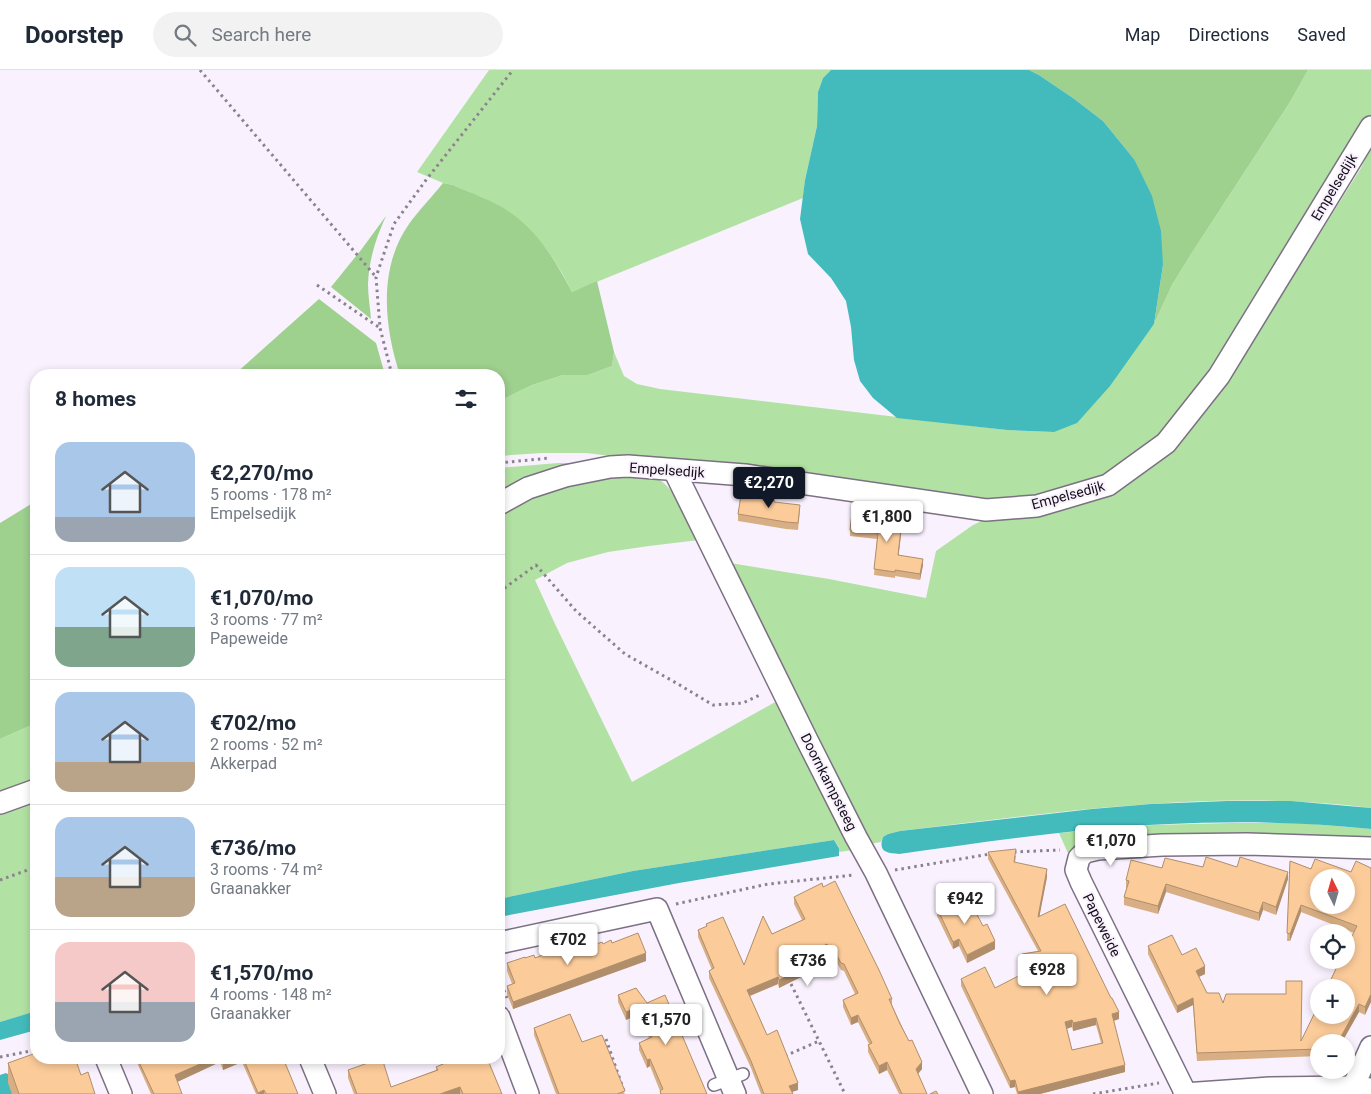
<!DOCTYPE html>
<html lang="en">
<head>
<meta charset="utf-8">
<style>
	:root { --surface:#fff; --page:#f2f2f3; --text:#1f2937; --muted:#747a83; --line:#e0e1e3; --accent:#111827 }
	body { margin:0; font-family:Roboto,sans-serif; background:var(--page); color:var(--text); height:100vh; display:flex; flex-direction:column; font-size:19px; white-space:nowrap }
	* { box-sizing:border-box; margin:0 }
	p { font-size:16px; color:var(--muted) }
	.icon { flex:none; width:28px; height:28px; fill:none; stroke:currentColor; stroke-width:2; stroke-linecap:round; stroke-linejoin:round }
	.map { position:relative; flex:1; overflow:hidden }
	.side { position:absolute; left:30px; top:299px; width:475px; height:695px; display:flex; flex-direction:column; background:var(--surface); border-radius:20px; box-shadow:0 2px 8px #0003 }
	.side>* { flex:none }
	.needle { width:32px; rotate:355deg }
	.controls { position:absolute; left:1310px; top:799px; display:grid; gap:10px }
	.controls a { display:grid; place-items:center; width:45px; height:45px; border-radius:50%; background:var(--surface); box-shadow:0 2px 8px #0003; font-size:25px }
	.price { position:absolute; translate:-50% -42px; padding:0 11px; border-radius:5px; background:#fff; color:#222; font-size:16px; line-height:32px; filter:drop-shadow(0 1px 2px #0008) }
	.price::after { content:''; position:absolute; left:50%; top:30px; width:15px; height:11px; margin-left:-8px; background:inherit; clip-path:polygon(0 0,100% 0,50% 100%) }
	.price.selected { background:var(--accent); color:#fff }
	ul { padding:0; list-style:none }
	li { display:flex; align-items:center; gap:15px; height:125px; padding:0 25px }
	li+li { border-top:1px solid var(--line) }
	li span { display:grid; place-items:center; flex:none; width:140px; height:100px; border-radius:15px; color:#555 }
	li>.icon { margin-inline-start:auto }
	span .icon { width:60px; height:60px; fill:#fffc; stroke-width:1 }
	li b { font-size:21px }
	h2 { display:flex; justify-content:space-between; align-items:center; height:60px; padding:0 25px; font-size:21px }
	header { display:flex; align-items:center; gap:30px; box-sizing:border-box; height:70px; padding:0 25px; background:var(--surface); border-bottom:1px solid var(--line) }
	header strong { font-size:24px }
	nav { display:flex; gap:28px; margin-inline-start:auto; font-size:18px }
	.search { width:350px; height:45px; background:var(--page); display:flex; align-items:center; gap:12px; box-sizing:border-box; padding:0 18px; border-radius:28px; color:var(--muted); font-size:19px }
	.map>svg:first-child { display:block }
</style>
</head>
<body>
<header>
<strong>Doorstep</strong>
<div class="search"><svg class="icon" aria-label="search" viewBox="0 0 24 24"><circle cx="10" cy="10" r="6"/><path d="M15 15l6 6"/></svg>Search here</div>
<nav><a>Map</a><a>Directions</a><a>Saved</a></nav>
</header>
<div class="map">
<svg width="1371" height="1024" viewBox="0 0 1371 1024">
	<rect width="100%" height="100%" fill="#f9f1fe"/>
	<g fill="#b2e2a3">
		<path d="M489,0H831L823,8L818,22L817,56L805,110L803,128L572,222C556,190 538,162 508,142C492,130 471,123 453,115L443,113L417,102Z"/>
		<polygon points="1308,0 1371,0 1371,46 1210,303 1158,367 1105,406 1046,427 991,431 586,383 542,383 499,386 499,331 532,315 563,305 588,305 612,296 614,282 624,306 637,314 660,319 1007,360 1054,362 1142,269 1154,254 1172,215 1193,181 1290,32"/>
		<path d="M1371,76V738C1215,718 1054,743 900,761L888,764L883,767L881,772L864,775L724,492L829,509L926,528L936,481L973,455L997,444L1059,438L1190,359L1209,338L1227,311L1361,98Z"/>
		<polygon points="558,393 585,393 499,426 499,398"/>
		<path d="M641,403C646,405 651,406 656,408C675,416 690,453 699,470L649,476L608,482L567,493L535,510L555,554L632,712L777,631L853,780L839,782V777L834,770L633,801L499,829V448C510,441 520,433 532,428C564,412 605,408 641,403Z"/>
		<polygon points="36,653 36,715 0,727 0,669"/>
		<polygon points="36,730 36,941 0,952 0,742"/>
		<polygon points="1230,753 1301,753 1371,759 1371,773 1071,790 1059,763 1153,755"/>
	</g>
	<g fill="#9ed08e">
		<polygon points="1029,0 1308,0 1290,32 1193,181 1172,215 1154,254 1163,195 1134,89 1103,51 1073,28 1039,5"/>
		<path d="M443,113L453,115C471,123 492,130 508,141C539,162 555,190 572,222L597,211L614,282L612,296L588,305H563L532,315L499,331V305H400C384,256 378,198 409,154C419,140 432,127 443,113Z"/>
		<path d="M386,146C376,168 369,189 368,214C368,225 370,237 371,249L331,217L361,180Z"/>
		<polygon points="319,229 376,273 385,305 234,305"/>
		<polygon points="36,431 36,653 0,669 0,453"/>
	</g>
	<g fill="#43bbbd">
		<polygon points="831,0 1029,0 1039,5 1073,28 1103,51 1134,89 1152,126 1161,161 1163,195 1154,254 1110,316 1077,353 1054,362 1007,360 897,348 873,328 860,311 854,290 851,257 846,231 831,208 808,184 800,149 805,110 817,56 818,22 823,8"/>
		<path d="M1227,731H1291L1371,738V759C1277,749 1181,751 1087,760C1024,766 962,775 899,784C886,783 878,782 883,767L888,764L900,761L1092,739L1151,734Z"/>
		<polygon points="834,770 839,778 839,786 679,813 499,847 499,829 633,801"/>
		<polygon points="36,941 36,960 0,970 0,952"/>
		<polygon points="6,1003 16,1009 21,1024 0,1024 0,1005"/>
	</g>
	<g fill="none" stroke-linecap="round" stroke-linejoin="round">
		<defs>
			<polyline id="service" points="714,1015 743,1004"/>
			<g id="minor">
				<polyline points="674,400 807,670 856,767 876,803 982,1024"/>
				<polyline points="499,434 528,418 565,406 610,397 628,396 745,405 986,440 1037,436 1108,415 1166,373 1219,306 1371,57"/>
				<polyline points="0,733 36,720"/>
				<polyline points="499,873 657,839 735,1024"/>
				<polyline points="499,947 528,1024"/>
				<polyline points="106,988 121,1024"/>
				<polyline points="310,988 325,1024"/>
				<polyline points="1353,1017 1371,977"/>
				<polyline points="1184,1024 1270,1018 1353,1017 1371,1019"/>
				<polyline points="1186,1024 1081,812 1076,800 1079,788 1085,782 1098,779 1162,775 1247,774 1371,778"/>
			</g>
		</defs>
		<use href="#service" stroke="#7c7083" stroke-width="14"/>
		<use href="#minor" stroke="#7c7083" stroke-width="24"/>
		<g stroke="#8a838e" stroke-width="3" stroke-dasharray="2.5 4" stroke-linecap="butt">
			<polyline points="200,0 376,207"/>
			<polyline points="317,215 380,258"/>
			<polyline points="392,305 380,258 376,207 394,154 426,110 513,0"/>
			<polyline points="499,393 550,388"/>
			<polyline points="499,522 536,495 576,541 625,584 678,614 713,635 743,633 762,624"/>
			<polyline points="1014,782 1060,780"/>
			<polyline points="895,800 990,784"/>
			<polyline points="0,810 36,797"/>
			<polyline points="676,834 768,814 854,805"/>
			<polyline points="499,908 507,928"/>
			<polyline points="791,914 845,1024"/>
			<polyline points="606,969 625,1024"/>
			<polyline points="785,986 819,971"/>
			<polyline points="0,987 36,980"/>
			<polyline points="1093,1024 1159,1013"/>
		</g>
		<use href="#service" stroke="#fff" stroke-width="11"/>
		<use href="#minor" stroke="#fff" stroke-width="21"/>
	</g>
	<g fill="#d8af84" fill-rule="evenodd">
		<polygon points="774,432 800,441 798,460 786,459 738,451 738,444"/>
		<polygon points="902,456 898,485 923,495 920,510 895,506 895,508 874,505 877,469 850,466 850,460"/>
		<path d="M988,782L1016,786L1015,793L1047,807L1039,847L1119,949L1114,951L1125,1002L1040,1024H1017L1015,1017L1010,1018L961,916V909L995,918L1027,902L1022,891V884L1038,881L988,789ZM1096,955L1101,973L1072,980L1067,959L1072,957L1073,961Z"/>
		<polygon points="1290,791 1311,799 1351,802 1371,798 1365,945 1359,942 1342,972 1319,972 1319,986 1197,991 1193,935 1177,943 1148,884 1148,876 1182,885 1205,904 1199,907 1207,923 1223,933 1301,971 1354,863 1301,842 1290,871 1287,871"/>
		<polygon points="1203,797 1237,797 1288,809 1276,845 1263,840 1259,851 1166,822 1158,844 1124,835 1124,827 1127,818 1126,818 1126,810 1162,798"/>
		<polygon points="823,817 892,929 892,935 922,999 918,1004 927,1024 899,1024 887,1000 879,1004 868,982 868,975 869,974 858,952 851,955 843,937 843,930 855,924 844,901 841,900 836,891 833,893 827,881 801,894 803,906 779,918 778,914 750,926 767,965 798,1020 792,1022 793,1024 761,1024 751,998 709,908 709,901 712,900 698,867 698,860 706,857 706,854 744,895 772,864 802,850 794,834 794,827"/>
		<polygon points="937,838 970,838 983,856 995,879 967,893 959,876 953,879 937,846"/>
		<polygon points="612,873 646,891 513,939 507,924 507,916 512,914 507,901 507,893 525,888 564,886 603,874"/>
		<polygon points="636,918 707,1024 660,1024 660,1021 650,996 647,998 639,980 639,973 649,968 639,944 626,950 618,932 618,925"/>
		<polygon points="534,958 582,972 625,1024 556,1024 534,965"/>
		<polygon points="135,988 283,988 298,1024 256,1024 242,992 223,1000 220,992 177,1012 182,1024 151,1024"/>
		<polygon points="445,988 487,988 502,1024 354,1024 348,1008 348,1000 391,1017 436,1000 436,997 447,992"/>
		<polygon points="8,993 81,1005 95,1024 12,1024 8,1013"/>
	</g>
	<g fill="#b08e6c">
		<polygon points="902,450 902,456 898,491 898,485"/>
		<polygon points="923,489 923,495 920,510 920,504"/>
		<polygon points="1047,799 1047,807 1038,854 1038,847"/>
		<polygon points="1288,802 1288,809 1276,845 1276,837"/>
		<polygon points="1166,814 1166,822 1158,844 1158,836"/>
		<polygon points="1263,832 1263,840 1259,851 1259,843"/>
		<polygon points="1301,835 1301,842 1290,871 1290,864"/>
		<polygon points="959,869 959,876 953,879 953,872"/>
		<polygon points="995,871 995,879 967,893 967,885"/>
		<polygon points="827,874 827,881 798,896 798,889"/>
		<polygon points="646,883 646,891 513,939 513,932"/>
		<polygon points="836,884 836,891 833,893 833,886"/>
		<polygon points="1205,896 1205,904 1196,908 1196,901"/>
		<polygon points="803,899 803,906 779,918 779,910"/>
		<polygon points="778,907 778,914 747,927 747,920"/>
		<polygon points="1371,924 1371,932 1365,945 1365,937"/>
		<polygon points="1193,928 1193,935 1177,943 1177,936"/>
		<polygon points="1359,934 1359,942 1342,972 1338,972"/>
		<polygon points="639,937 639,944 626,950 626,942"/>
		<polygon points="1119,942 1119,949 1112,951 1112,944"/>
		<polygon points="858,945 858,952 851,955 851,948"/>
		<polygon points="1096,948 1096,955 1073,961 1073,953"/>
		<polygon points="1072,950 1072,957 1065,959 1065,952"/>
		<polygon points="214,988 220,988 220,992 175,1013 175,1005"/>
		<polygon points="234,988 242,988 242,992 223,1000 223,993"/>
		<polygon points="650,989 650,996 647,998 647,990"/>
		<polygon points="887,992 887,1000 879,1004 879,996"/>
		<polygon points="922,992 922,999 916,1006 916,999"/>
		<polygon points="1125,995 1125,1002 1040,1024 1018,1024 1018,1022"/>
		<polygon points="1015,1010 1015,1017 1010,1018 1010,1011"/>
		<polygon points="798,1013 798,1020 789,1023 789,1016"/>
		<polygon points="460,1017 460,1024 440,1024"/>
		<polygon points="264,1020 264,1024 258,1024 258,1023"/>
	</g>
	<g fill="#fbcb9a" stroke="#b08e6c" fill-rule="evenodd">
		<polygon points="741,425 774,430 774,432 800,435 798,453 786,452 738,444"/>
		<polygon points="852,443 902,450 898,485 923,489 920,504 895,500 895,502 874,499 878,463 850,460"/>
		<path d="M1016,779L1014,792L1047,799L1038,847L1065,834L1111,928H1112L1119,942L1112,944L1125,995L1018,1022L1015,1010L1010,1011L961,909L985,897L995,918L1030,900L1022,884L1041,881L988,782ZM1096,948L1103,973L1072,980L1065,952L1072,950L1073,953Z"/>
		<polygon points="1206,787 1237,797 1240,787 1288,802 1276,837 1263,832 1259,843 1166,814 1158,836 1124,827 1129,811 1126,810 1131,790 1162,798 1165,788 1203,797"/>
		<path d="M1315,789L1351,802L1356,791L1371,798V924L1365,937L1359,934L1338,972H1319V979L1197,983L1193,928L1177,936L1148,876L1172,865L1182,885L1196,878L1205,896L1196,901L1207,923H1219L1223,933L1226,924H1286V911H1302L1301,971L1319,934V945H1346V918H1327L1340,890H1346V878L1357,856L1301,835L1290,864L1287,863L1290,791L1311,799ZM1319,808H1346V835H1319Z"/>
		<polygon points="835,811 879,900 892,929 889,929 900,954 909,971 912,970 922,992 916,999 927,1024 902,1024 887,992 879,996 868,975 872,973 858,945 851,948 843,930 858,923 844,894 841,893 836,884 833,886 827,874 798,889 803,899 779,910 778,907 747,920 767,965 777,960 798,1013 789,1016 793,1024 764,1024 751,991 709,901 714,898 698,860 707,856 706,854 723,847 744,895 763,846 772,864 805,849 794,827 822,813 823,817"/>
		<polygon points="964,825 970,838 973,837 983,856 987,854 995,871 967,885 959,869 953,872 937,838"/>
		<polygon points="638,863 646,883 513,932 507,916 515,913 507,893 525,887 525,888 534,885 535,888 561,878 564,886 602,872 603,874 611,870 612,873"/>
		<polygon points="636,918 647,933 665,925 707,1024 661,1024 660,1021 663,1019 650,989 647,990 639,973 652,967 639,937 626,942 618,925"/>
		<polygon points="570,944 582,972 602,965 625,1021 617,1024 559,1024 534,958"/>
		<polygon points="36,983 36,988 75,988 81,1005 88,1002 95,1024 19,1024 8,993"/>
		<polygon points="137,988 214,988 175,1005 182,1024 154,1024"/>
		<polygon points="221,988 234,988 223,993"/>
		<polygon points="243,988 283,988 298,1024 266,1024 264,1020 258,1023"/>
		<polygon points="382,988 391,1017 438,1000 436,997 450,991 448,988 487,988 502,1024 463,1024 460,1017 440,1024 357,1024 348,1000"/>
		<polygon points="936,1021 938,1024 930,1024"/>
	</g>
	<g text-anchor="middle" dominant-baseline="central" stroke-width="4" stroke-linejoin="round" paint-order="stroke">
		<g font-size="14" fill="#151018" stroke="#f9f1fe">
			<text transform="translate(1334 117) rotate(-59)">Empelsedijk</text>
			<text transform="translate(667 400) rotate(4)">Empelsedijk</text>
			<text transform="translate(1068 425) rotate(-15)">Empelsedijk</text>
			<text transform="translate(829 712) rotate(63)">Doornkampsteeg</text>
			<text transform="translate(1102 855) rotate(64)">Papeweide</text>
		</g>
	</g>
</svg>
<div class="controls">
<a><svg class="needle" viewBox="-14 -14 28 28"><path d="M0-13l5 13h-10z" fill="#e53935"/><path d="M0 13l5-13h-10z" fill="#747a83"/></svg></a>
<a><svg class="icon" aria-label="locate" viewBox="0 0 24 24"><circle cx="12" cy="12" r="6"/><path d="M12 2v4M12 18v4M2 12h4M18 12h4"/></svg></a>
<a>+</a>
<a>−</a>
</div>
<b class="price selected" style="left:769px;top:439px">€2,270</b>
<b class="price" style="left:887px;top:473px">€1,800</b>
<b class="price" style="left:1111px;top:797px">€1,070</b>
<b class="price" style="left:965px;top:855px">€942</b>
<b class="price" style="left:568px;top:896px">€702</b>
<b class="price" style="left:808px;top:917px">€736</b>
<b class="price" style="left:1047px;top:926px">€928</b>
<b class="price" style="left:666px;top:976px">€1,570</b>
<section class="side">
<h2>8 homes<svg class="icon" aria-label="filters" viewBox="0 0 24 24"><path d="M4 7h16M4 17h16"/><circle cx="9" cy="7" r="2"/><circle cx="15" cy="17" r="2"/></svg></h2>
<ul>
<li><span style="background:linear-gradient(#a9c7e8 75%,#9aa5b1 0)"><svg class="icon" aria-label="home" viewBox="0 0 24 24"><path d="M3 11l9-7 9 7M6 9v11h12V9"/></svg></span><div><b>€2,270/mo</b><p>5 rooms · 178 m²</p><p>Empelsedijk</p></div></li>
<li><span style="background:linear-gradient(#bfe0f5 60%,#7fa58c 0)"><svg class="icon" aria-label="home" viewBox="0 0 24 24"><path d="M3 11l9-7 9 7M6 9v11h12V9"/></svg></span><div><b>€1,070/mo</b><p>3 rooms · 77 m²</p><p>Papeweide</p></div></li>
<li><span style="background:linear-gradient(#a9c7e8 70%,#b9a48a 0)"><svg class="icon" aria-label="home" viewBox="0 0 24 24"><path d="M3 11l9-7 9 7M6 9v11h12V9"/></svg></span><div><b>€702/mo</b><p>2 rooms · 52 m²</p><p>Akkerpad</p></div></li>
<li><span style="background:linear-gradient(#a9c7e8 60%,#b9a48a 0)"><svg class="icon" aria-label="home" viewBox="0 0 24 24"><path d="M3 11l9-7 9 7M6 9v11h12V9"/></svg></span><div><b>€736/mo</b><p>3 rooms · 74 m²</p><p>Graanakker</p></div></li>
<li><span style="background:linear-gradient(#f6c9c9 60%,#9aa5b1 0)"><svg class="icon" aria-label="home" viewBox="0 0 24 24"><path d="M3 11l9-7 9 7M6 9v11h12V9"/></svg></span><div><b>€1,570/mo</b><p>4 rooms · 148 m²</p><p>Graanakker</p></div></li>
</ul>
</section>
</div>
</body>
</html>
